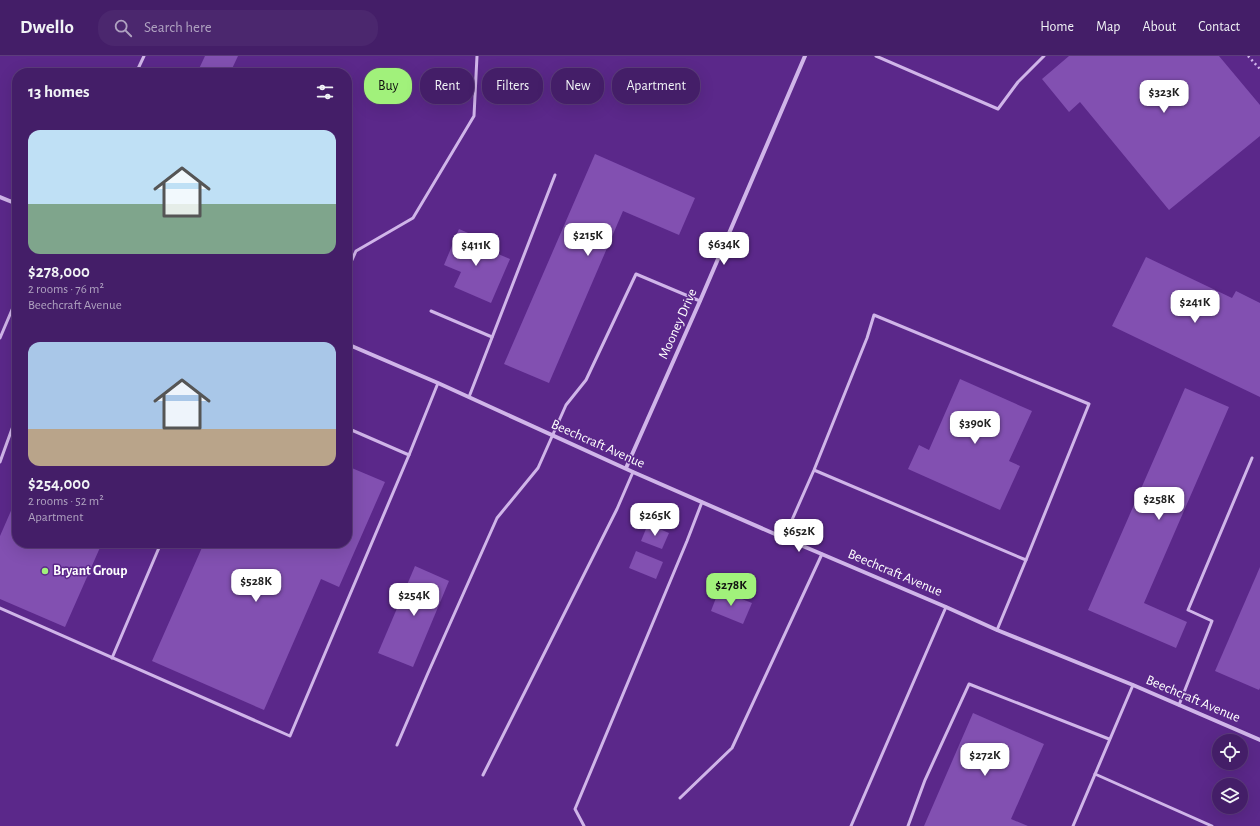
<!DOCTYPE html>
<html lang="en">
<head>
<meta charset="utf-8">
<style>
	:root { --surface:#441e68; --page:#4b276e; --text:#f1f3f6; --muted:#afa2c0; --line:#5c3c7c; --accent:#a1f17b }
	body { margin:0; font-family:"Alegreya Sans",sans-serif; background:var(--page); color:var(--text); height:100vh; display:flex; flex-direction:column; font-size:15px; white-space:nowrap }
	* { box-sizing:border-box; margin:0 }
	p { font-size:13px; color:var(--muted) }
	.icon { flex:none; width:22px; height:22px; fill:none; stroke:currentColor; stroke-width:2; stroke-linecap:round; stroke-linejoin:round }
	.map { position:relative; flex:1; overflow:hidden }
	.side { position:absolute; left:12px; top:12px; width:340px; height:480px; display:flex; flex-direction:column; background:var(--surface); border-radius:16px; box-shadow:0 4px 16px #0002,0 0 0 1px var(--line) }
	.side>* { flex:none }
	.banner { position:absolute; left:364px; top:12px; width:380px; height:36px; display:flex; gap:8px }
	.tools { position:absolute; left:1212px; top:678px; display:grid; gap:8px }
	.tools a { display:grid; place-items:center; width:36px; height:36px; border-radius:50%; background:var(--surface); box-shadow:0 4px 16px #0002,0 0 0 1px var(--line); font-size:20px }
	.price { position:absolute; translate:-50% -34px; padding:0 9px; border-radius:8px; background:#fff; color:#222; font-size:13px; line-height:26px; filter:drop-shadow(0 1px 2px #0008) }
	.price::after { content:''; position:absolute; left:50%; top:24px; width:12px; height:9px; margin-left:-6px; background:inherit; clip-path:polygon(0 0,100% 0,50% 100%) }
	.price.on { background:var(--accent); color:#111 }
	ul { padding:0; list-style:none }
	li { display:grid; align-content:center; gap:8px; height:212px; padding:0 16px }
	li span { display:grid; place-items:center; height:124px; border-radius:12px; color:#555 }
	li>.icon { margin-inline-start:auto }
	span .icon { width:72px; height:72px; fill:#fffc; stroke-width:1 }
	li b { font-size:17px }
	h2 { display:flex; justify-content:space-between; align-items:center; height:48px; padding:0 16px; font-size:17px }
	.pill { padding:0 14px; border-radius:16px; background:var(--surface); box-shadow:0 4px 16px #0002,0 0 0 1px var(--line); font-size:14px; line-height:36px }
	.pill.on { background:var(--accent); color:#111 }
	header { display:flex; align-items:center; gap:24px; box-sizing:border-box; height:56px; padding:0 20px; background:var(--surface); border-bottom:1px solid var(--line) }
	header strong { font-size:19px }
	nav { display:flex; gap:22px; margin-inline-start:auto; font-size:14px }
	.search { width:280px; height:36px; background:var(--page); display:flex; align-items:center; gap:10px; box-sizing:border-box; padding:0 14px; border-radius:16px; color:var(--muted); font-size:15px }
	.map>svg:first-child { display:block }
</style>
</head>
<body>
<header>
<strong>Dwello</strong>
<div class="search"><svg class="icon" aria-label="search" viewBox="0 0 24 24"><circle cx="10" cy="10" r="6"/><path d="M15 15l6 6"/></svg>Search here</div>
<nav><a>Home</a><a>Map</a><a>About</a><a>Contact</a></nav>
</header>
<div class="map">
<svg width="1260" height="770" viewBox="0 0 1260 770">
	<rect width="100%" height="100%" fill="#5b288a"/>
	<g fill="#8250b1">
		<polygon points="205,0 238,0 230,17 197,17"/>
		<polygon points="1069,0 1219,0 1260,49 1260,80 1169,154 1080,46 1069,56 1042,23"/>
		<polygon points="595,98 695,142 679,179 623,155 549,327 504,308"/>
		<polygon points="459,173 475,180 472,187 510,203 491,247 454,231 461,216 444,209"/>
		<polygon points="1146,201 1232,242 1236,235 1260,247 1260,341 1112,270"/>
		<polygon points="960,323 1032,355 1009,405 1020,410 1000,454 908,413 919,389 929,394"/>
		<polygon points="1185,332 1229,351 1144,547 1187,566 1176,592 1088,554"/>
		<polygon points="347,410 385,426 339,531 321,523 264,654 152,605 204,487 347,487"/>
		<polygon points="17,441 17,487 102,487 65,571 0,543 0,480"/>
		<polygon points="648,468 669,477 662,493 641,485"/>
		<polygon points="636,495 663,506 656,523 629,512"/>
		<polygon points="415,510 449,525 413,611 378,597"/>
		<polygon points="1260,511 1260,632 1259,634 1215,615"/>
		<polygon points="719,534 752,547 743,568 711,555"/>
		<polygon points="973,657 1044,688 1011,763 1028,770 924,770"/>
	</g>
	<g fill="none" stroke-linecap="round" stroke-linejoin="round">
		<polyline stroke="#d0b5e9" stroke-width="2.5" stroke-dasharray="2 3" stroke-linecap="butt" points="1248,0 1260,13"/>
		<g stroke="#d0b5e9" stroke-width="3">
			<polyline points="876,0 998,53 1018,26 1044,0"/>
			<polyline points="136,17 144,0"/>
			<polyline points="347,215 356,195 413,162 474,60 477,0"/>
			<polyline points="431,255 492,281"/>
			<polyline points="0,282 17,242"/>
			<polyline points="469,341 555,119"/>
			<polyline points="347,372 409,399 438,327"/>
			<polyline points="0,406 17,359"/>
			<polyline points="784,482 814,414 867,282 874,259 1089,348 1026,504 814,414"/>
			<polyline points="0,552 290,680 409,399"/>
			<polyline points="997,574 1026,504"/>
			<polyline points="112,602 161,487"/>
			<polyline points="1179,649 1212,565 1188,554 1252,402"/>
			<polyline points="397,689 428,617 497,462 538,412 566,349 586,324 636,218 700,245"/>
			<polyline points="1095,718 1212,770"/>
			<polyline points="483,719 617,453 633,416"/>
			<polyline points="680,742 732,692 822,498"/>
			<polyline points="584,770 575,753 687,485 702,446"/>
			<polyline points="851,770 946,551"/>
			<polyline points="908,770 925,724 969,628 1109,683"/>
			<polyline points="1073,770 1133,629"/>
		</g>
		<g stroke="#d0b5e9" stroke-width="4">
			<polyline points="0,141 17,148"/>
			<polyline points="347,288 438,327 633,416 784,482 946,551 997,574 1133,629 1260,684"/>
			<polyline points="626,412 700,245 805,0"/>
		</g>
	</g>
	<circle fill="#a1f17b" stroke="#5b288a" stroke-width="1.5" cx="45" cy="515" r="4"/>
	<g text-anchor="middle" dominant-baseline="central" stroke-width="3" stroke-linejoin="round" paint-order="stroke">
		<g font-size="14" fill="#fff" stroke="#5b288a">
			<text transform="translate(678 268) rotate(-66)">Mooney Drive</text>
			<text transform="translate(598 388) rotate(24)">Beechcraft Avenue</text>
			<text transform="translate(895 517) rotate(23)">Beechcraft Avenue</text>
			<text transform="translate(1193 643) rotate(23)">Beechcraft Avenue</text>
		</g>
		<g font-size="14" font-weight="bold" fill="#fff" stroke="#5b288a" text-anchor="start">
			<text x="53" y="515">Bryant Group</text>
		</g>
	</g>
</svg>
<div class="tools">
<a><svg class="icon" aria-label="locate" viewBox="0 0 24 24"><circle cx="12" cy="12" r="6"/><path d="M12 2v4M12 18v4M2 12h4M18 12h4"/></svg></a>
<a><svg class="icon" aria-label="layers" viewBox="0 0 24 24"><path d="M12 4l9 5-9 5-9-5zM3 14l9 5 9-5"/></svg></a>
</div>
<b class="price" style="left:1164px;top:58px">$323K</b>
<b class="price" style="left:588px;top:201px">$215K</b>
<b class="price" style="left:724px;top:210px">$634K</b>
<b class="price" style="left:476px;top:211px">$411K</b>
<b class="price" style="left:1195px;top:268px">$241K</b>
<b class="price" style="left:975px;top:389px">$390K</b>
<b class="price" style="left:1159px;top:465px">$258K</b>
<b class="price" style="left:655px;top:481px">$265K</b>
<b class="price" style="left:799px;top:497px">$652K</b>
<b class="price" style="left:256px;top:547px">$528K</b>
<b class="price on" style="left:731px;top:551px">$278K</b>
<b class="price" style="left:414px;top:561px">$254K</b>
<b class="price" style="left:985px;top:721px">$272K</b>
<div class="banner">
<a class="pill on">Buy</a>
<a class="pill">Rent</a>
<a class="pill">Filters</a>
<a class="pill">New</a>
<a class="pill">Apartment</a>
</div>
<section class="side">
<h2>13 homes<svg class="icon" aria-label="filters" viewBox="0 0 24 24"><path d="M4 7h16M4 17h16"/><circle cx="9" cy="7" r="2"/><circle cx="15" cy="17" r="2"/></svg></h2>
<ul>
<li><span style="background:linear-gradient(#bfe0f5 60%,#7fa58c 0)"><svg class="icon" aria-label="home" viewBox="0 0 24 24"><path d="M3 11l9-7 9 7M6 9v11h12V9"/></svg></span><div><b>$278,000</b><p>2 rooms · 76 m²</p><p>Beechcraft Avenue</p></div></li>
<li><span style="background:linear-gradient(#a9c7e8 70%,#b9a48a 0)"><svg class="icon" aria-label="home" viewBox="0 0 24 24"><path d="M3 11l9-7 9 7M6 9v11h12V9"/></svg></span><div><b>$254,000</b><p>2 rooms · 52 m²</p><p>Apartment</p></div></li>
</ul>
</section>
</div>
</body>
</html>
